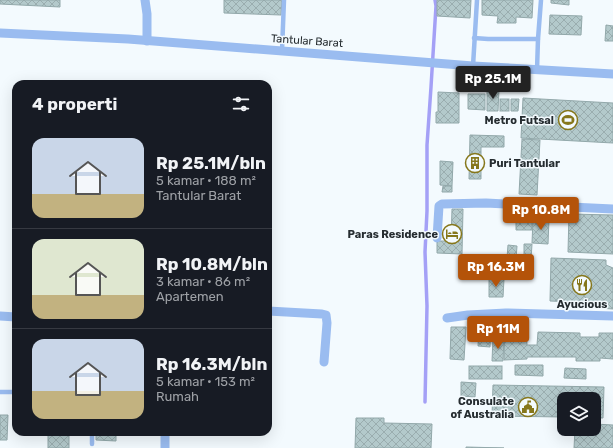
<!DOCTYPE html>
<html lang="id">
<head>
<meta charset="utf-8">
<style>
	:root { --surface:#171b24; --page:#242831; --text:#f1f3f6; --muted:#9ea1a6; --line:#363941; --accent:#b45309 }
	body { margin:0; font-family:Rubik,sans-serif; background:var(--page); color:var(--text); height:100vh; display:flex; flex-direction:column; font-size:15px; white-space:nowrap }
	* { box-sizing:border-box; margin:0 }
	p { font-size:13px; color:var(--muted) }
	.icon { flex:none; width:22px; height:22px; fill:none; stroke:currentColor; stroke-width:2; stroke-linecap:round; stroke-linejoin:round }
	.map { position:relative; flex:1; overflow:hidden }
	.drawer { position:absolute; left:12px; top:80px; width:260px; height:356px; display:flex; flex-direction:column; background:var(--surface); border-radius:12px; box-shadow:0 4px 16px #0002 }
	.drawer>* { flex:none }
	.controls { position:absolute; left:557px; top:392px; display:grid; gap:8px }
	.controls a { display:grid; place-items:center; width:44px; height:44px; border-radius:8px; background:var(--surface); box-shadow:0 4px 16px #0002; font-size:20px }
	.price { position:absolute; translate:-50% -34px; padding:0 9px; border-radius:4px; background:var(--accent); color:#fff; font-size:13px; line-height:26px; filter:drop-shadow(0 1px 2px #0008) }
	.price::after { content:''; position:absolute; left:50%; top:24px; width:12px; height:9px; margin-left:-6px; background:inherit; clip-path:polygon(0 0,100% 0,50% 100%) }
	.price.selected { background:#222; color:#fff }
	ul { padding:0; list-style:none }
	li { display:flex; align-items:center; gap:12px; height:100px; padding:0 20px }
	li+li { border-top:1px solid var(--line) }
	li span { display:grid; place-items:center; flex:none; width:112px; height:80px; border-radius:12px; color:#555 }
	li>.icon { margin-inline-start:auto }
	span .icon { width:48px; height:48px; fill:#fffc; stroke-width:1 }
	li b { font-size:17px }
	h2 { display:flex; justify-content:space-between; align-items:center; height:48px; padding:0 20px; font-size:17px }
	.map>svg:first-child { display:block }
</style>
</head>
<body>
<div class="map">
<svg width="613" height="448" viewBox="0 0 613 448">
	<defs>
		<pattern id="building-cross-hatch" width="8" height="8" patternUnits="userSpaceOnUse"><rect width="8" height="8" fill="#b3c9cb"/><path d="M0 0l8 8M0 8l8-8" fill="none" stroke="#9aadaf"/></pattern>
	</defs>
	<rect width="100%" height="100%" fill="#f3fafe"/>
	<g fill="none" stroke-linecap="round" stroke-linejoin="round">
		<polyline stroke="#a4a0f6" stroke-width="3.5" points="425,402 427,306 425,252 427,211 427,145 431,87 436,6 435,0"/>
	</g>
	<g fill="url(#building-cross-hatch)" stroke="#92a8aa">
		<polygon points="0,0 60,0 60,7 0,4"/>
		<polygon points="224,0 282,0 281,15 224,13"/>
		<polygon points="437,0 471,0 470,18 437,16"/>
		<polygon points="482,0 533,0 532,18 516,17 516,23 497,23 498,16 482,15"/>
		<polygon points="551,0 569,0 569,5 551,3"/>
		<polygon points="550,15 582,16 581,35 549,34"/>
		<polygon points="606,25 613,26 613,41 605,41"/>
		<polygon points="487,89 499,89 498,111 487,111"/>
		<polygon points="438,92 459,93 459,123 436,123 436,112 438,112"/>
		<polygon points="468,94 485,94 485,110 468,109"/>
		<polygon points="523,98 613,103 613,143 521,138"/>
		<rect x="500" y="99" width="9" height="12"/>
		<polygon points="511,99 519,99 518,111 511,111"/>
		<polygon points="470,135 504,136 504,147 481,147 481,179 469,179"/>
		<polygon points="522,139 540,140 537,195 519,194"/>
		<polygon points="440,161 453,162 452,186 440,185"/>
		<polygon points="443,186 452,186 452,192 442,192"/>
		<polygon points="452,209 463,209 462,254 437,253 437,241 451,241"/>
		<polygon points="516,210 532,211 532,230 516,230"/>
		<polygon points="569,214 613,215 613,254 568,252"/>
		<polygon points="533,219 549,219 548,244 532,243"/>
		<polygon points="524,244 532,244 531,260 524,259"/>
		<polygon points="508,245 517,246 516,259 507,258"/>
		<polygon points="490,257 504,258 503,275 489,274"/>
		<polygon points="551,258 606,260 606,265 613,268 613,309 598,308 598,303 550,301"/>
		<polygon points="489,278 504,279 503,297 489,297"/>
		<polygon points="479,325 491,326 490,347 478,346"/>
		<polygon points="505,325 526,326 527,345 537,345 538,332 580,333 580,337 599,337 599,333 613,333 613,359 600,358 600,361 576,361 576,357 527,357 527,359 504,360"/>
		<polygon points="451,327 466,327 464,360 450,359"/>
		<polygon points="493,338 504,338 503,361 492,361"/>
		<polygon points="515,365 543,365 543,376 515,375"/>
		<rect x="469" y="366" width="33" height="13"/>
		<polygon points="565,368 586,369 586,379 564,378"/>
		<polygon points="461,382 476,383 475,397 461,396"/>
		<polygon points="493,385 604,387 603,418 594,418 594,399 564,399 564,417 492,416"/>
		<polygon points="0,415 8,415 7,440 0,440"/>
		<polygon points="356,418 384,418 384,423 432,424 431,448 355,448"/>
		<polygon points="594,424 613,425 613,448 574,448 575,429 594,429"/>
		<rect x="48" y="432" width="21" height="16"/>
		<polygon points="96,432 116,432 116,441 96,440"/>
		<polygon points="466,447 504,448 466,448"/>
	</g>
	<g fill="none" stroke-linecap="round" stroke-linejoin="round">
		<g stroke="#9abcf0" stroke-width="4.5">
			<polyline points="474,38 488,39 538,39 541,0"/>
			<polyline points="282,51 284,0"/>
			<polyline points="473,66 477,0"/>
			<polyline points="537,70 538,39"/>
			<polyline points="0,392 16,392"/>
			<polyline points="92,444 92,432"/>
		</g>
		<g stroke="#9abcf0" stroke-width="9">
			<polyline points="145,0 147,14 147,41"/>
			<polyline points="0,33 128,39 473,66 613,74"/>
			<polyline points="437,238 439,206 442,204 486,203 613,209"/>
			<polyline points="268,311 322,314 326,315 327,323 324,362"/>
			<polyline points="0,316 16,317"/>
			<polyline points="447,318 468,315 506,313 613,316"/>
			<polyline points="165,432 165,448"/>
		</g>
	</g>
	<defs>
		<symbol id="stadium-ring" viewBox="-11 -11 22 22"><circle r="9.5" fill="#f3fafe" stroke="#86771b" stroke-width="1.5"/><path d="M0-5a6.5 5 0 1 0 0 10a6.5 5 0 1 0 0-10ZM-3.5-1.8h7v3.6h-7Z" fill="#86771b"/></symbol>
		<symbol id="building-ring" viewBox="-11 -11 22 22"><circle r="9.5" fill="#f3fafe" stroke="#86771b" stroke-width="1.5"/><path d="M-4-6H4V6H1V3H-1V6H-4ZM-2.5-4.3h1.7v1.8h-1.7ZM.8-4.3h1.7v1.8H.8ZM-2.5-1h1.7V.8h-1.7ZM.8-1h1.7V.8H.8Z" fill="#86771b"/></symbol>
		<symbol id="hotel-ring" viewBox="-11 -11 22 22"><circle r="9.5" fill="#f3fafe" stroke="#86771b" stroke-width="1.5"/><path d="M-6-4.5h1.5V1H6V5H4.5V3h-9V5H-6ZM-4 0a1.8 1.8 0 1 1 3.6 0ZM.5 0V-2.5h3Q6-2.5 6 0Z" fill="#86771b"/></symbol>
		<symbol id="restaurant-ring" viewBox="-11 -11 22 22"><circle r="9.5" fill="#f3fafe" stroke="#86771b" stroke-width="1.5"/><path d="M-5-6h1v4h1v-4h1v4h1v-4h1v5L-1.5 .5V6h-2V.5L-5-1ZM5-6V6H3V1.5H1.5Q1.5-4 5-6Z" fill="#86771b"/></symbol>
		<symbol id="civic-ring" viewBox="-11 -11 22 22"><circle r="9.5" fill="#f3fafe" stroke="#86771b" stroke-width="1.5"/><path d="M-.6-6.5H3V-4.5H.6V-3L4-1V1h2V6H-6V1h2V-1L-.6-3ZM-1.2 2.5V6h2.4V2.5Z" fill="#86771b"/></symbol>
	</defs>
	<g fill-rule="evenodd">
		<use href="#stadium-ring" x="557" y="109" width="22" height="22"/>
		<use href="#building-ring" x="464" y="152" width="22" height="22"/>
		<use href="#hotel-ring" x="441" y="223" width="22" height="22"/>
		<use href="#restaurant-ring" x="571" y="274" width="22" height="22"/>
		<use href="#civic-ring" x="517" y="396" width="22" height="22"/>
	</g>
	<g text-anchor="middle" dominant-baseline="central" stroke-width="3" stroke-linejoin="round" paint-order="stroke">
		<g font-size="11" fill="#252c30" stroke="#f3fafe">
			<text transform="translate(307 41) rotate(4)">Tantular Barat</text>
		</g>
		<g font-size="11" font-weight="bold" fill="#252c30" stroke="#f3fafe" text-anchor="end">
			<text x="554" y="120">Metro Futsal</text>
			<text x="489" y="163" text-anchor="start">Puri Tantular</text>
			<text x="438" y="234">Paras Residence</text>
			<text x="582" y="304" text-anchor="middle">Ayucious</text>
			<text x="514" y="401">Consulate<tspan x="514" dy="13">of Australia</tspan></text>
		</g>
	</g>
</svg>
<div class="controls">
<a><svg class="icon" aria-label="layers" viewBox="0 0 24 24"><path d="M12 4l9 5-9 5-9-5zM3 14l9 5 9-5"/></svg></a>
</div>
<b class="price selected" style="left:493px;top:100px">Rp 25.1M</b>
<b class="price" style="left:541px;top:231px">Rp 10.8M</b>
<b class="price" style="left:496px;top:288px">Rp 16.3M</b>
<b class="price" style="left:498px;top:350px">Rp 11M</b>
<section class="drawer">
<h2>4 properti<svg class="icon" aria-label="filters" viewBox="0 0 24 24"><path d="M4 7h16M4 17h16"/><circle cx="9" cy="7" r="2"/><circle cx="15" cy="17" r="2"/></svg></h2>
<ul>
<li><span style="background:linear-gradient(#c9d6e8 70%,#c2b280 0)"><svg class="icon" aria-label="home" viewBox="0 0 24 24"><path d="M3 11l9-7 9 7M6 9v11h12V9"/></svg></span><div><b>Rp 25.1M/bln</b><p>5 kamar · 188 m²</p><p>Tantular Barat</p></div></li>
<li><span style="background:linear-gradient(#dfe7d0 70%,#c2b280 0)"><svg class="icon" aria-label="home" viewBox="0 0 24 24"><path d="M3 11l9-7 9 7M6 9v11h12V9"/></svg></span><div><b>Rp 10.8M/bln</b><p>3 kamar · 86 m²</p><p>Apartemen</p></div></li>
<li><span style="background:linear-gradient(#c9d6e8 65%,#c2b280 0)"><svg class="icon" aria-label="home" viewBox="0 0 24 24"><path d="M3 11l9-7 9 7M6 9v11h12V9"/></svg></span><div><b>Rp 16.3M/bln</b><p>5 kamar · 153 m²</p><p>Rumah</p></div></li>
</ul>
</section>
</div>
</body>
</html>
